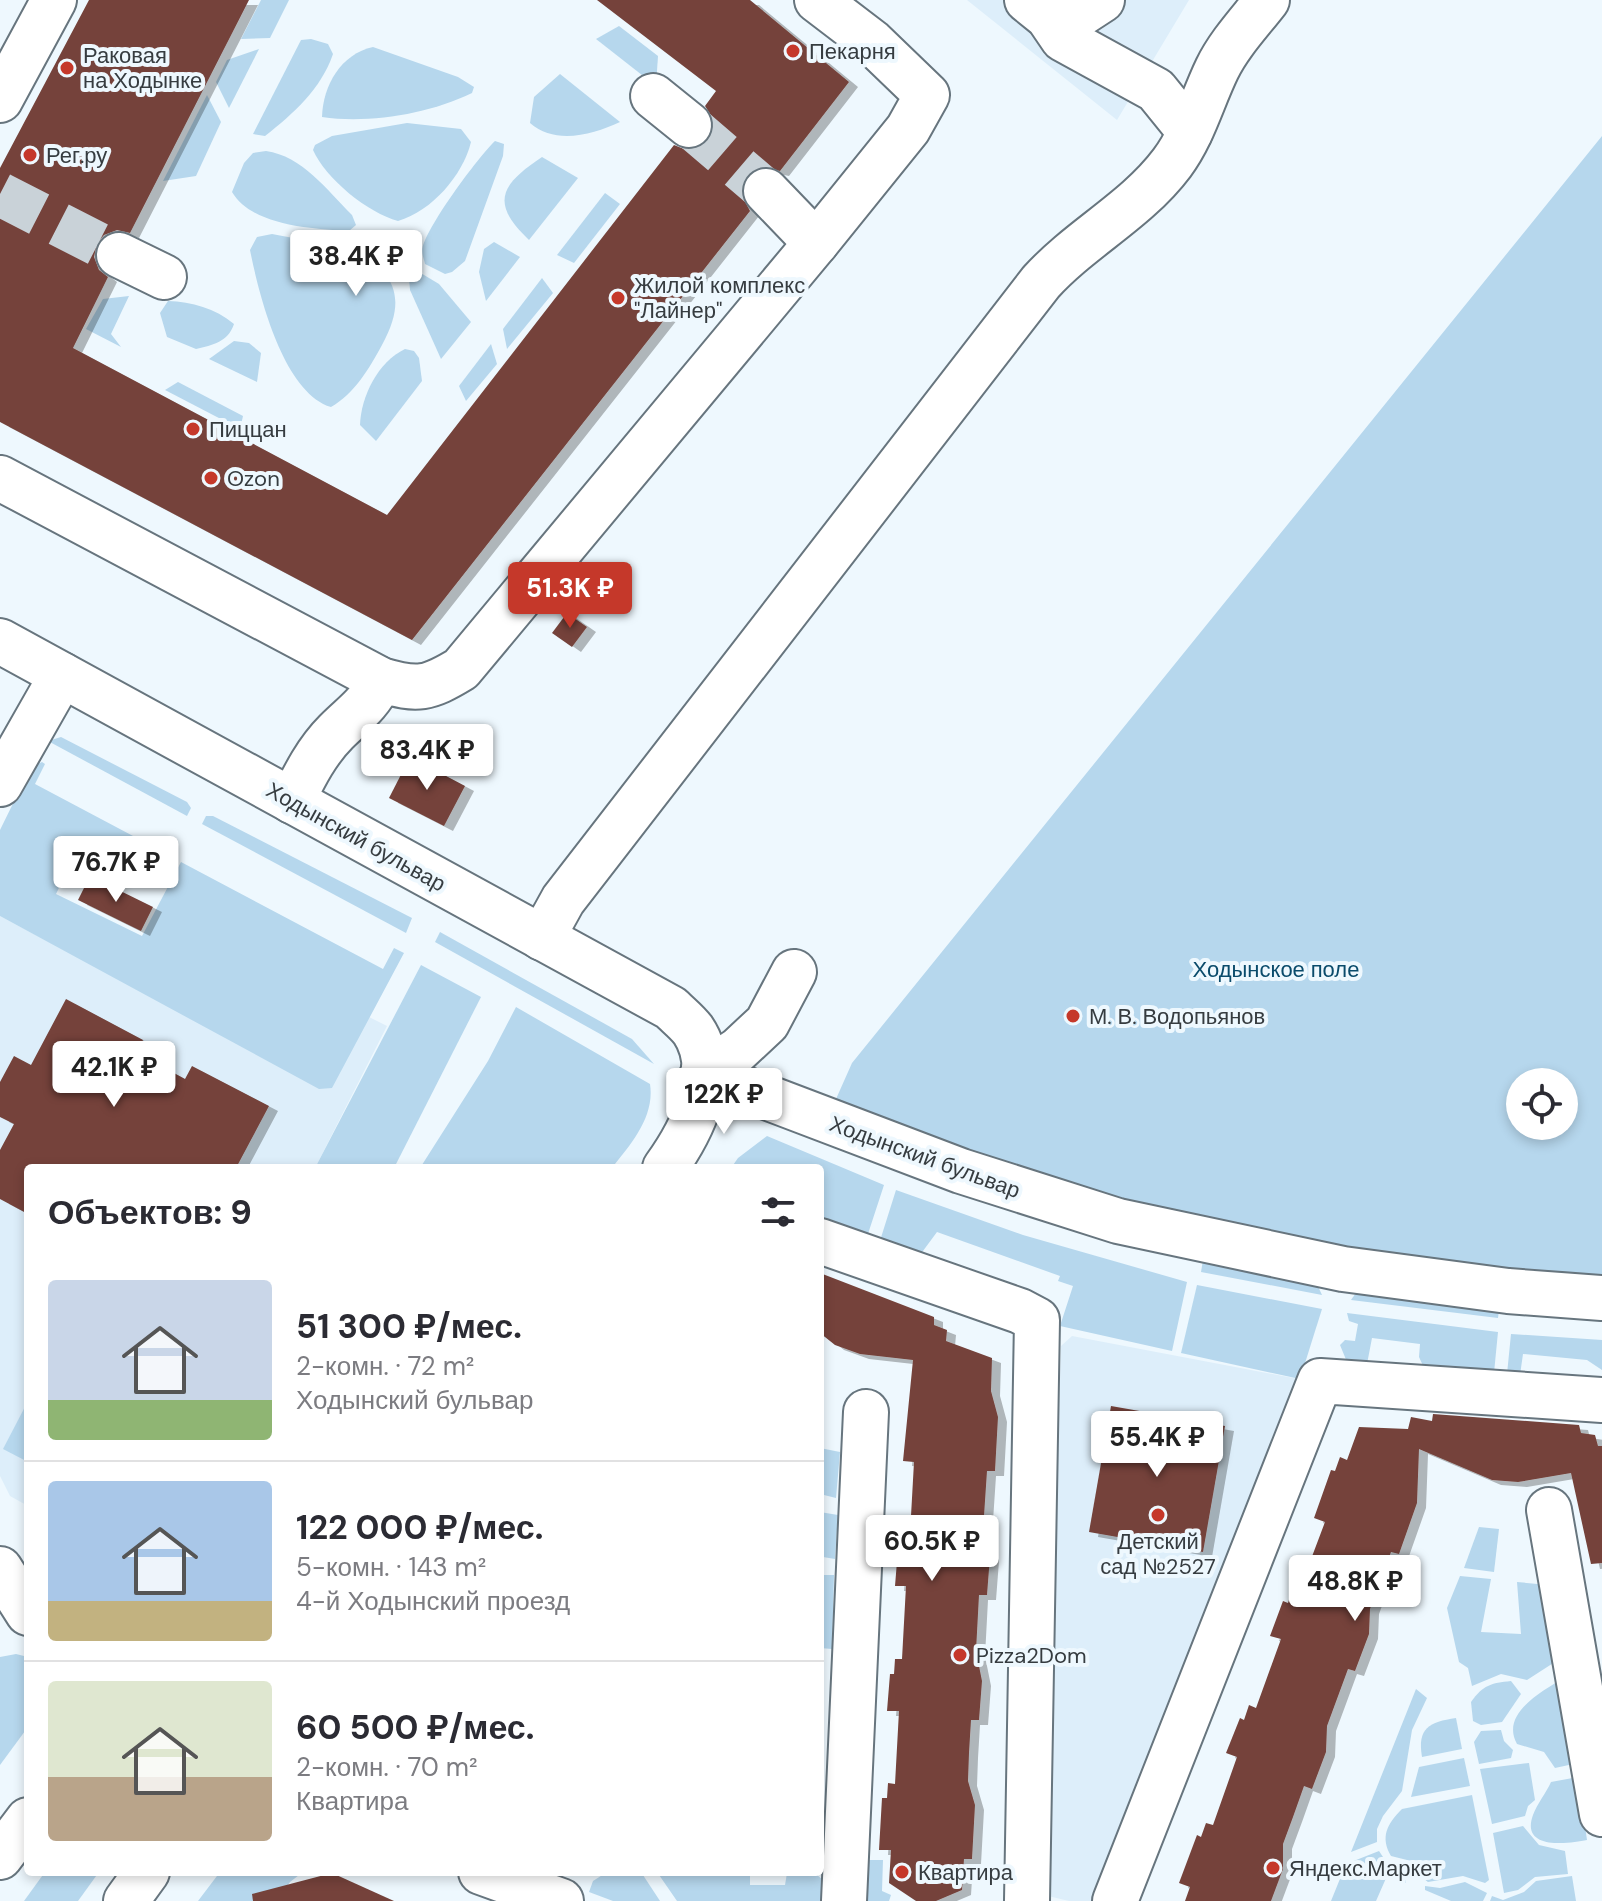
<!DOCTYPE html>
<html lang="ru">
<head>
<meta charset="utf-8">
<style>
	:root { --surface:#fff; --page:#f2f2f3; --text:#2b2b33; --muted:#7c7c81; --line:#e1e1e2; --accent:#c5382a }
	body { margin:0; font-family:"DM Sans",sans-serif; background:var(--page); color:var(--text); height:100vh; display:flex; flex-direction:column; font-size:30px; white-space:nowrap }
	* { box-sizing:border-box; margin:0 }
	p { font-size:26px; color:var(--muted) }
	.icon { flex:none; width:44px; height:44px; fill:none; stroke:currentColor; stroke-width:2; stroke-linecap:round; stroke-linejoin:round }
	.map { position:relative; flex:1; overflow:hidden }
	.details { position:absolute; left:24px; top:1164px; width:800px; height:712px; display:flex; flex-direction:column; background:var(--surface); border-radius:8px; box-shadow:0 4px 12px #0003 }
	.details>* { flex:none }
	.controls { position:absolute; left:1506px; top:1068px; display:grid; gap:16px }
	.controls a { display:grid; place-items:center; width:72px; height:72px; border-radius:50%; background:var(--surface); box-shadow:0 4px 12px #0003; font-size:40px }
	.price { position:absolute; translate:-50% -68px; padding:0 18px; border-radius:8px; background:#fff; color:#222; font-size:26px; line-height:52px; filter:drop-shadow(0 2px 4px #0008) }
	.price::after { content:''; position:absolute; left:50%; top:48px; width:24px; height:18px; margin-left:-12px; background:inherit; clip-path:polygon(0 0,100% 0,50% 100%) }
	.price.active { background:var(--accent); color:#fff }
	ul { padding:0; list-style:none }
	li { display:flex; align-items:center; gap:24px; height:200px; padding:0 24px }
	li+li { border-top:2px solid var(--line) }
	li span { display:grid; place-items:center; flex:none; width:224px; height:160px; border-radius:8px; color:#555 }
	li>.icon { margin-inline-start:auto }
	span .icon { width:96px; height:96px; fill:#fffc; stroke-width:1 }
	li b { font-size:34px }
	h2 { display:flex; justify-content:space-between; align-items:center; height:96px; padding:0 24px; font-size:34px }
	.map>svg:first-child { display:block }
</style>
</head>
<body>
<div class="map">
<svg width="1602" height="1901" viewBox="0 0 1602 1901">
	<defs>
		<filter id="shadow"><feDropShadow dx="9" dy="5" stdDeviation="0" flood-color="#0004"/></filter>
	</defs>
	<rect width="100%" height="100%" fill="#eef8fe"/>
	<g fill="#ddeefa">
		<polygon points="967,0 1189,0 1117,120"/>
		<polygon points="0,916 169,1006 315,990 387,1026 315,1168 28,1168 28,1506 10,1496 0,1476"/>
		<polygon points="1072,1336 1309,1381 1314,1391 1091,1901 1069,1901 1044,1895 1061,1346"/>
	</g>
	<g fill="#b6d7ed" fill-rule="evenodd">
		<polygon points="261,0 289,0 270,38 241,39"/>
		<polygon points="619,26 658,56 656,86 596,39"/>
		<path d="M311,39L328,44L333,54C321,89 294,113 265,136L253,134L301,40Z"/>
		<path d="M373,47L458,77L474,87L472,93C429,114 368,124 322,117C323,85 341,54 373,47Z"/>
		<polygon points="259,49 229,108 216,82 227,60"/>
		<path d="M560,74L620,122C592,135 555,145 530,123L534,97Z"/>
		<polygon points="207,95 221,122 196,176 163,181"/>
		<path d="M407,123L461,129L471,142C463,175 432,211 398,221C368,213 326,179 313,150L315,145L332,136Z"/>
		<path d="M1602,136V1288L1204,1229L832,1108L852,1063ZM1520,1082H1564V1126H1520Z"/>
		<path d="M495,141L504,144L503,156L465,261L452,272L445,274L425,264C424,259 422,255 422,251C423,231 479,156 495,141Z"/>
		<path d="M266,151C302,156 327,190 352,215L356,225L349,231C313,229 252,226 232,192L244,163L253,153Z"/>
		<path d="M542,157L578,178L529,240C490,203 500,185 542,157Z"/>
		<polygon points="605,193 620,204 574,263 557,255"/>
		<path d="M272,234C334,246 431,257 382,345C369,369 354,394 331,407C283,392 259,295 250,250L257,237Z"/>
		<polygon points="494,242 520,257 486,301 479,272 484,249"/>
		<polygon points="414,269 439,284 471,322 441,359 410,290 409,279"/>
		<polygon points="542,278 553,293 507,349 503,329"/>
		<polygon points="129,296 111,334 121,347 86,329 103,299"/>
		<path d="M168,301C192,302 215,308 234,324C228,342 213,345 196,349L167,337L160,313Z"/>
		<polygon points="234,341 249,343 261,353 257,382 209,359"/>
		<polygon points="491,344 497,364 466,401 459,386"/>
		<path d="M405,349L414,351L419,358L422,381L376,441L360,425C361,396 378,362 405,349Z"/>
		<polygon points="178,382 243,416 240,429 165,390"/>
		<polygon points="61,737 187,802 191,808 187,816 48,741"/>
		<polygon points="42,762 45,764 35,784 167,854 154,876 147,879 79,847 56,894 142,936 181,862 383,969 394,948 404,953 332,1088 319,1089 0,916 0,830 31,767"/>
		<polygon points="206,816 213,816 412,918 406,933 202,824"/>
		<polygon points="440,932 632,1039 654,1064 435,942"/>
		<polygon points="421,965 481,997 394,1168 315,1168"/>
		<path d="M516,1007L650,1084C655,1117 631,1144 612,1168H420L488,1061Z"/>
		<polygon points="767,1136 884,1185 865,1243 820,1227 820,1168 731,1168 738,1158"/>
		<polygon points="896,1190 1023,1235 1187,1282 1172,1351 1060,1326 1073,1286 1058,1281 1060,1276 937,1232 920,1255 878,1247"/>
		<polygon points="1204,1254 1316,1282 1322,1295 1201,1272"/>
		<polygon points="1197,1285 1322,1309 1300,1379 1181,1353"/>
		<polygon points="1358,1290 1500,1303 1498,1318 1351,1300"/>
		<polygon points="1347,1313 1498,1332 1493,1383 1425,1370 1419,1357 1420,1344 1372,1338 1367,1364 1347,1362 1340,1345 1345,1340 1355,1341 1358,1324 1349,1321"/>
		<polygon points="1511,1334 1602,1340 1602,1370 1587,1360 1523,1354 1520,1375 1506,1384"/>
		<polygon points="28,1401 28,1462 3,1449"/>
		<polygon points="820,1448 840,1452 836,1498 820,1494"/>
		<polygon points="820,1512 838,1515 835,1559 823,1557 820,1552"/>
		<polygon points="1479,1527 1499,1529 1494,1572 1464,1568"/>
		<polygon points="822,1575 834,1575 832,1649 820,1648"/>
		<polygon points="1460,1576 1491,1579 1481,1632 1521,1634 1517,1582 1548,1585 1558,1660 1527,1680 1501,1674 1472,1686 1468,1668 1459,1662 1447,1608"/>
		<polygon points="16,1654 28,1657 28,1727 0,1765 0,1657"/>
		<path d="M1563,1678L1578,1763L1555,1768L1544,1752L1517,1744C1500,1713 1542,1692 1563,1678Z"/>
		<path d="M1511,1681L1521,1694L1502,1722L1481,1725L1473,1721L1471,1702C1483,1685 1491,1683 1511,1681Z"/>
		<polygon points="1416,1689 1427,1698 1412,1730 1402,1791 1383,1816 1377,1829 1377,1842 1351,1852"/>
		<path d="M1456,1718L1462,1749L1422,1757C1417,1728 1429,1722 1456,1718Z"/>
		<polygon points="1501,1730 1504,1741 1513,1750 1511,1758 1479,1764 1474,1742 1481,1731"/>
		<polygon points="1464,1758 1470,1786 1411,1797 1419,1767"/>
		<polygon points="1529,1763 1535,1800 1528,1806 1525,1816 1492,1824 1480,1769"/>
		<path d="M1578,1777L1587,1840C1568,1844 1520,1850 1533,1815C1537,1804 1546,1793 1551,1782Z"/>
		<path d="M1472,1795L1489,1880L1485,1883L1463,1876L1428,1882L1419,1875L1411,1861L1391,1856C1380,1837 1387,1824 1402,1809Z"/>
		<polygon points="1523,1826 1539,1845 1565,1851 1568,1874 1535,1877 1518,1890 1504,1893 1493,1833"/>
		<polygon points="1379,1851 1389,1866 1405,1869 1406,1883 1387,1876 1376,1901 1331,1901 1346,1864"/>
		<polygon points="868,1860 883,1860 882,1891 891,1895 889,1901 867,1901"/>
		<polygon points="45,1872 99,1872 78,1901 24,1901"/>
		<polygon points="220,1872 303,1872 290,1882 277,1901 198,1901"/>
		<polygon points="607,1872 641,1872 660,1901 613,1901 589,1892 593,1881"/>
		<polygon points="657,1872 750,1872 750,1885 785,1885 787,1873 817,1875 822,1879 821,1901 677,1901"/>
		<polygon points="1572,1876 1576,1901 1490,1901 1492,1896 1503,1900 1524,1892 1536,1881"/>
		<polygon points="1465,1882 1487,1893 1483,1901 1451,1901 1425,1890 1425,1886 1440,1888"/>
	</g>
	<g fill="#74433b" filter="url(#shadow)">
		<polygon points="89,0 249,0 130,233 117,230 104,235 97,243 94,257 99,270 108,277 73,348 387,515 674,145 684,149 697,148 708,141 713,130 712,117 705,106 716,91 597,0 750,0 849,82 780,171 761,167 748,174 742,185 742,196 750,211 412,640 0,422 0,168"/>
		<polygon points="567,613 587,627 572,647 552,633"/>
		<polygon points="410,757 465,786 444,826 389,798"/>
		<polygon points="90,876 153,907 141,931 78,900"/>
		<polygon points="66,999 143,1040 137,1053 185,1079 192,1066 269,1106 236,1168 28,1168 28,1214 0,1199 0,1150 14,1124 0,1117 0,1082 14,1056 31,1065"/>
		<polygon points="820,1273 934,1317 934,1325 947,1330 946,1341 992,1358 991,1391 998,1417 995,1471 987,1471 983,1531 990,1556 987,1595 979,1595 976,1651 982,1681 979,1720 971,1720 969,1753 968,1781 975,1805 972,1859 964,1859 962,1890 936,1901 916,1901 889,1883 891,1850 879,1850 882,1798 887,1798 888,1783 895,1784 899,1711 887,1711 890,1674 894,1674 895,1659 902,1659 906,1586 895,1586 898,1549 902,1549 903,1534 910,1534 914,1462 903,1461 913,1360 860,1354 835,1345 820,1333"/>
		<polygon points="1111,1406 1225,1426 1203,1552 1089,1532"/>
		<polygon points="1433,1414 1579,1425 1581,1433 1595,1435 1598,1446 1602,1446 1602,1563 1591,1564 1571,1473 1518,1482 1492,1480 1419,1449 1417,1503 1399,1554 1391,1552 1370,1609 1369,1634 1355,1671 1348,1669 1327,1726 1326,1752 1312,1789 1304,1786 1293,1817 1283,1844 1283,1869 1271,1901 1185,1901 1190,1887 1179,1883 1197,1835 1201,1837 1206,1823 1213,1825 1237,1757 1226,1753 1240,1718 1244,1720 1249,1705 1256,1708 1281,1639 1270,1636 1283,1601 1288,1603 1293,1588 1299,1591 1325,1522 1314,1518 1331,1470 1335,1471 1340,1457 1347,1460 1359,1427 1408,1429 1411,1417 1432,1421"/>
		<polygon points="332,1873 394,1901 253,1901 252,1894"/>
	</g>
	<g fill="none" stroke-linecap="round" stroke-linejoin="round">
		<g stroke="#c9d2d8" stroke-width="44" stroke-dasharray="44 22" stroke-linecap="butt">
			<polyline points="689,125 766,191"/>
			<polyline points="0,194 119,255"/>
		</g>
		<defs>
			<g id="minor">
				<polyline points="1027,0 1048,17 1063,39 1156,90 1190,132"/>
				<polyline points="1048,17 1079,15 1102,0"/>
				<polyline points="653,96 689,125"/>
				<polyline points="0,100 54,0"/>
				<polyline points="766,191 816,243"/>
				<polyline points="119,255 164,277"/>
				<path d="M0,478L381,680C418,691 428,689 461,669L816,243L908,129L927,95L872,42L817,0"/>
				<path d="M0,641L671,1008C678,1015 687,1022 693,1030C722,1073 691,1132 665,1168"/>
				<polyline points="0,784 62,675"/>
				<path d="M292,801C304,777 316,752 336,732C356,712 367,707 381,680"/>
				<path d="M542,938L563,900L1041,282C1081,238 1136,211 1172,163C1193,135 1202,100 1217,69C1229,44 1250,22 1267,0"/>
				<polyline points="703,1073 961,1171 1118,1221 1343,1269 1508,1291 1602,1298"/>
				<polyline points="703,1073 738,1050 767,1023 794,972"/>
				<polyline points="820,1241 1020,1311 1037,1320 1027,1901"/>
				<polyline points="1549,1510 1602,1814"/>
				<polyline points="0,1569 28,1613"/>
				<polyline points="0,1857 28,1820"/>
				<polyline points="481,1872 561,1901"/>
				<polyline points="126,1901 147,1872"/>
				<polyline points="844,1901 866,1412"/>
				<polyline points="1115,1901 1320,1381 1602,1400"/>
			</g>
		</defs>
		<use href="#minor" stroke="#67757e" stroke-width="48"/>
		<use href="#minor" stroke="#fff" stroke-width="44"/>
	</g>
	<g fill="#c5382a" stroke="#eef8fe" stroke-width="3">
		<circle cx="793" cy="51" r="8"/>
		<circle cx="67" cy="68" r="8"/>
		<circle cx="30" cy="155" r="8"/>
		<circle cx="618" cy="298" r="8"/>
		<circle cx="193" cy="429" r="8"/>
		<circle cx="211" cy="478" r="8"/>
		<circle cx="1073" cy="1016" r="8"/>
		<circle cx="1158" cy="1515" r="8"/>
		<circle cx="960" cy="1655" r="8"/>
		<circle cx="1273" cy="1868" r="8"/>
		<circle cx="902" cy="1872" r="8"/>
	</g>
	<g text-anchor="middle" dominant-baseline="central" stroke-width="8" stroke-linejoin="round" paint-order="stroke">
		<g font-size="22" fill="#363c40" stroke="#eef8fe" text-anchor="start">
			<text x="809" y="51">Пекарня</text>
			<text x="83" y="55">Раковая<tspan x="83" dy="25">на Ходынке</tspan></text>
			<text x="46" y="155">Рег.ру</text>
			<text x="634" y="285">Жилой комплекс<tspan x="634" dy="25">"Лайнер"</tspan></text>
			<text x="209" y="429">Пиццан</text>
			<text x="227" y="478">Ozon</text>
			<text x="1089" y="1016">М. В. Водопьянов</text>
			<text x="1158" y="1541" text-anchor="middle">Детский<tspan x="1158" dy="25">сад №2527</tspan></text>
			<text x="976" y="1655">Pizza2Dom</text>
			<text x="1289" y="1868">Яндекс.Маркет</text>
			<text x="918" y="1872">Квартира</text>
		</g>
		<g font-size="22" fill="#363c40" stroke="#eef8fe">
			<text transform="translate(356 837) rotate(29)">Ходынский бульвар</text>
			<text transform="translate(925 1157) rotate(20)">Ходынский бульвар</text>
		</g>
		<g font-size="22" fill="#0a4b6b" stroke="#eef8fe">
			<text x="1276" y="969">Ходынское поле</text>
		</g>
	</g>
</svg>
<div class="controls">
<a><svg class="icon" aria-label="locate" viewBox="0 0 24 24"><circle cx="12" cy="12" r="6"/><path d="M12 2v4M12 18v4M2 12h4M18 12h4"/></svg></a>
</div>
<b class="price" style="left:356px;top:298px">38.4K ₽</b>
<b class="price active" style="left:570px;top:630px">51.3K ₽</b>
<b class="price" style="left:427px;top:792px">83.4K ₽</b>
<b class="price" style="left:116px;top:904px">76.7K ₽</b>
<b class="price" style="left:114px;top:1109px">42.1K ₽</b>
<b class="price" style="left:724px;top:1136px">122K ₽</b>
<b class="price" style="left:1157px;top:1479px">55.4K ₽</b>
<b class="price" style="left:932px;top:1583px">60.5K ₽</b>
<b class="price" style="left:1355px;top:1623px">48.8K ₽</b>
<section class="details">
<h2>Объектов: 9<svg class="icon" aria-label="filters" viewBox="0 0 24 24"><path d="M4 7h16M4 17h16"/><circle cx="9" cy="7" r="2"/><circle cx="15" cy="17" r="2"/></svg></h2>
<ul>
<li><span style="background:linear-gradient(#c9d6e8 75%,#8fb573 0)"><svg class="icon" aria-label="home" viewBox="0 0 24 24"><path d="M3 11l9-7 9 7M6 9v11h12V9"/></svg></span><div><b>51 300 ₽/мес.</b><p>2-комн. · 72 m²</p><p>Ходынский бульвар</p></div></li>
<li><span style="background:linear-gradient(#a9c7e8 75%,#c2b280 0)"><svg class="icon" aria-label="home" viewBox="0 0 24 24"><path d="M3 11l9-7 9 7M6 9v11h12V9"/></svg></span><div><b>122 000 ₽/мес.</b><p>5-комн. · 143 m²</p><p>4-й Ходынский проезд</p></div></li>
<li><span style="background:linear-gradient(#dfe7d0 60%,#b9a48a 0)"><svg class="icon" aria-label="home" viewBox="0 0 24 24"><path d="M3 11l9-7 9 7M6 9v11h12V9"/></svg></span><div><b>60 500 ₽/мес.</b><p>2-комн. · 70 m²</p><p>Квартира</p></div></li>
</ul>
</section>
</div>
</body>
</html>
